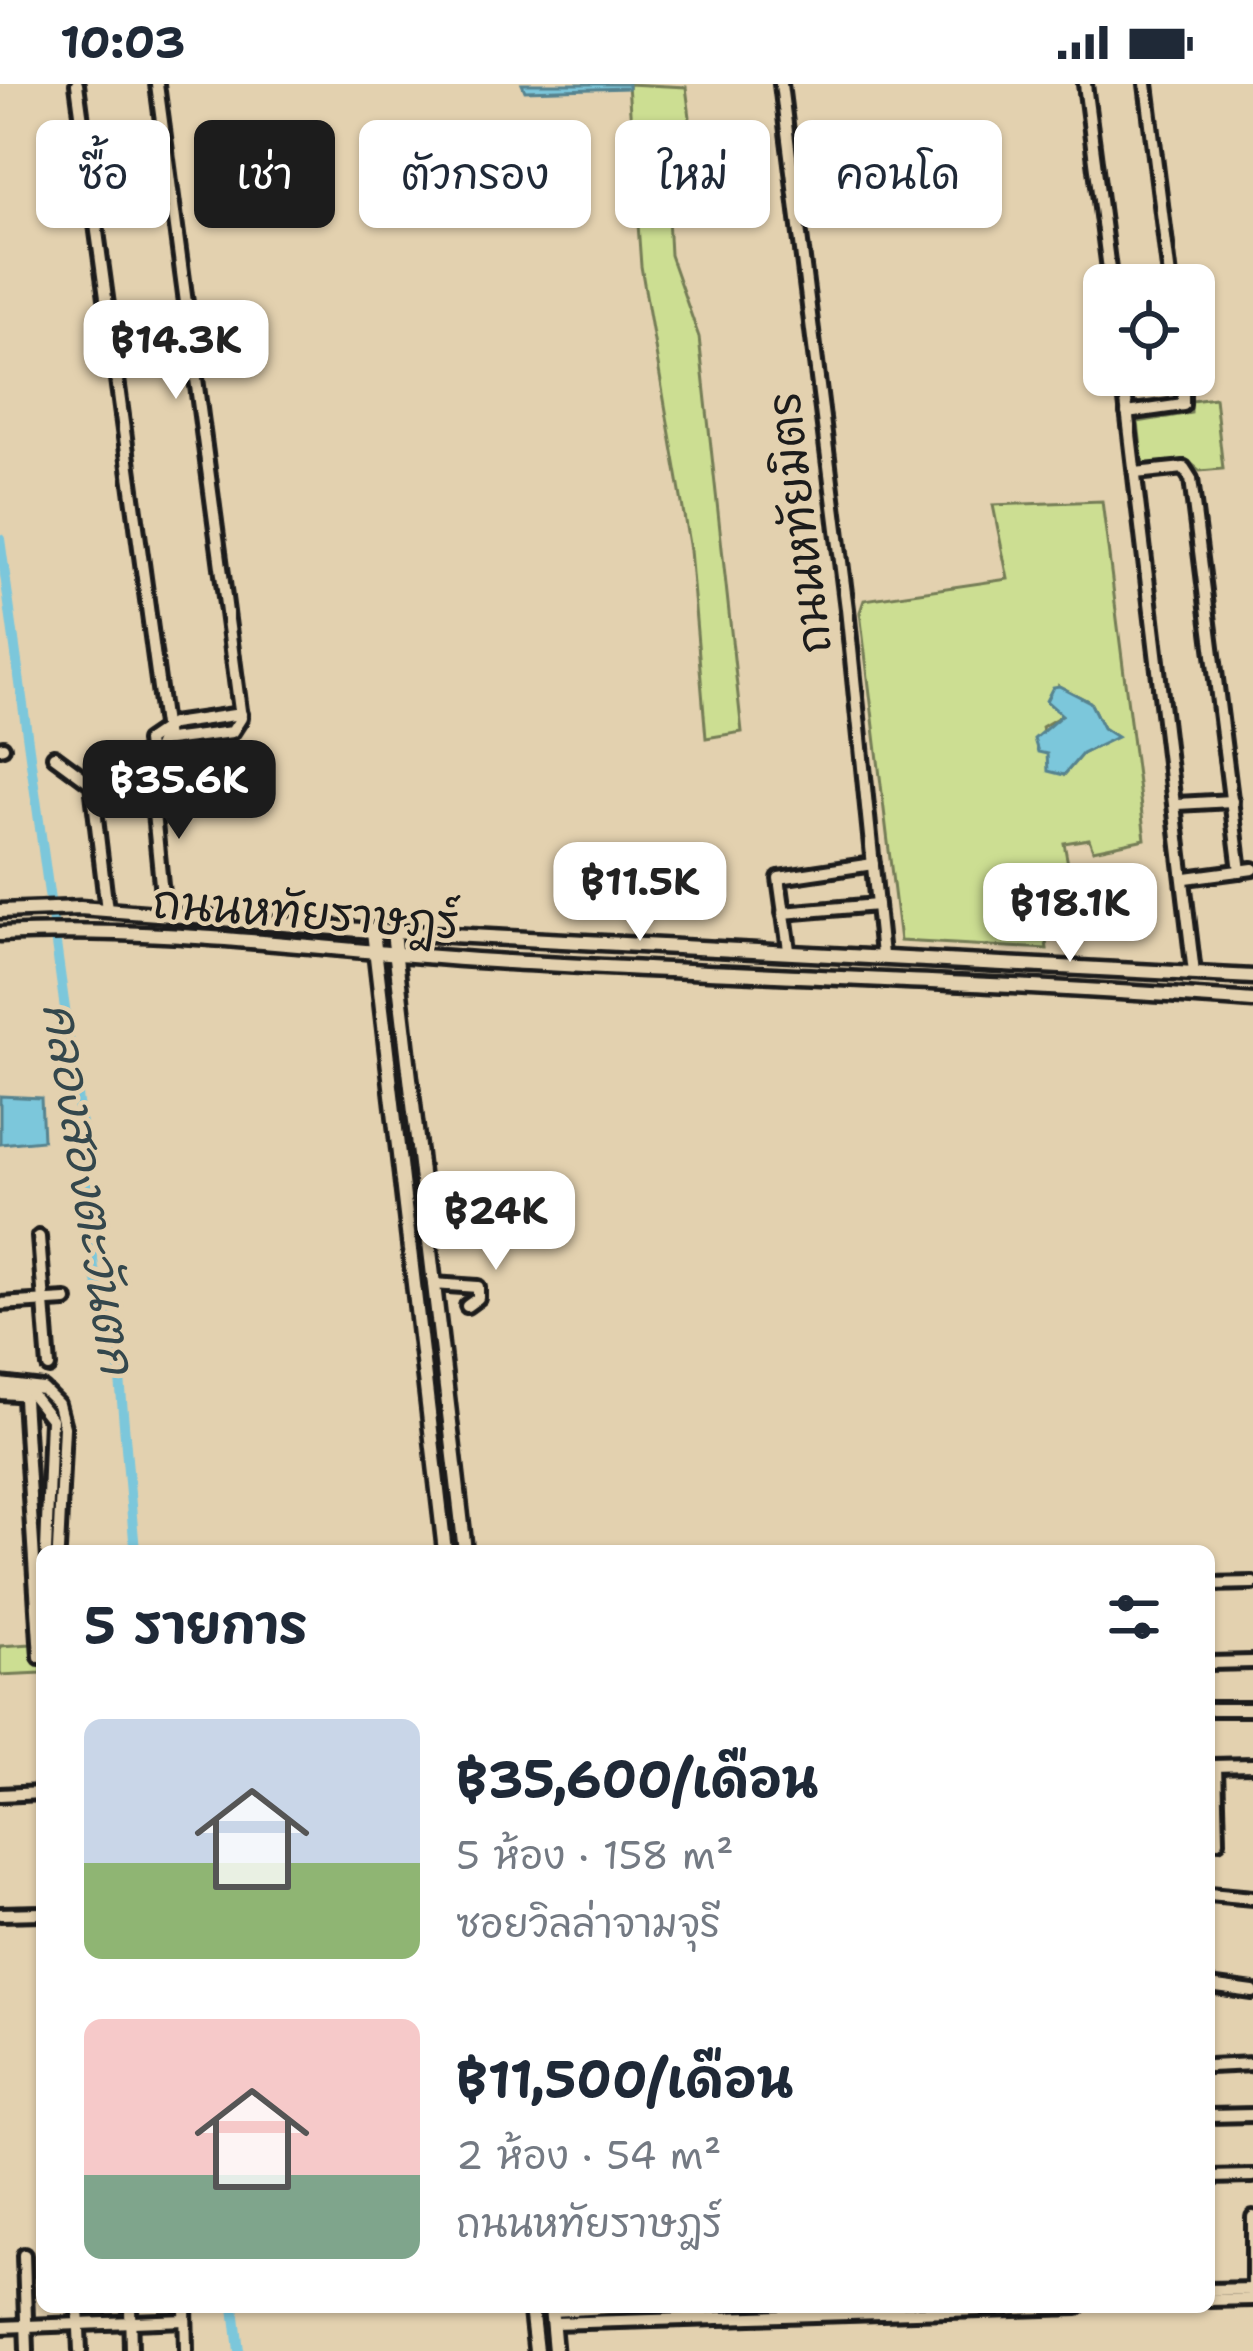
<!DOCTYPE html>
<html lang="th">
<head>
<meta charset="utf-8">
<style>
	:root { --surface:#fff; --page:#f2f2f3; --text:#1f2937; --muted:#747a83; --accent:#1c1c1c }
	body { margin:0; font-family:"Shantell Sans","Playpen Sans Thai",sans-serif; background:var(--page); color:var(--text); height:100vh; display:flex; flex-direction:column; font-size:45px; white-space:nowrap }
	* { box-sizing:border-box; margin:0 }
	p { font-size:39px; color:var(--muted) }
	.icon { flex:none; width:66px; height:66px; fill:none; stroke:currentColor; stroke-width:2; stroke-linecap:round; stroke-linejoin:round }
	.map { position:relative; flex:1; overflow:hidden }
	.panel { position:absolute; left:36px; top:1461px; width:1179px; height:768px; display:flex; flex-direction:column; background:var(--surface); border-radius:18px; box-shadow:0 3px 9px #0004 }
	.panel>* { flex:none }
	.guide { position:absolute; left:36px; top:36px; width:1182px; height:108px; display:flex; gap:24px }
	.controls { position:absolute; left:1083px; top:180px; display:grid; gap:24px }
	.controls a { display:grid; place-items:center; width:132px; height:132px; border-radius:18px; background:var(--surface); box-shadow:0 3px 9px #0004; font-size:60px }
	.price { position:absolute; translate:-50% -102px; padding:0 27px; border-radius:24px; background:#fff; color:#222; font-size:39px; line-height:78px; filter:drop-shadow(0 3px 6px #0008) }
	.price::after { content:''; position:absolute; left:50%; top:72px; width:36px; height:27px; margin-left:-18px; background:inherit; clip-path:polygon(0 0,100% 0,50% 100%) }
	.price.current { background:var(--accent); color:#fff }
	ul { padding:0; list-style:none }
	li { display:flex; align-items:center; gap:36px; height:300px; padding:0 48px }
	li span { display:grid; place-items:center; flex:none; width:336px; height:240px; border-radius:18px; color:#555 }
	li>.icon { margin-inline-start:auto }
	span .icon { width:144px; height:144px; fill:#fffc; stroke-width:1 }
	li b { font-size:51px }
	h2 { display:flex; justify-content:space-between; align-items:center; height:144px; padding:0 48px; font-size:51px }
	.tag { padding:0 42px; border-radius:18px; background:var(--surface); box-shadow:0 3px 9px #0004; font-size:42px; line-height:108px }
	.tag.current { background:var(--accent); color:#fff }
	.status { display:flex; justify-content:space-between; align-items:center; height:84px; padding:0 60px; background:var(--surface); direction:ltr }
	.status svg { height:33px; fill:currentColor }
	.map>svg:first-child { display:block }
</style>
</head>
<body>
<div class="status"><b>10:03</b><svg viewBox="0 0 49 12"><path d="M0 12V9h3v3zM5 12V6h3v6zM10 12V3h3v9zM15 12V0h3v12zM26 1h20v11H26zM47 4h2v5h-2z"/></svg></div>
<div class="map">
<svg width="1253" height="2267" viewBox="0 0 1253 2267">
	<rect width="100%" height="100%" fill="#e3d1af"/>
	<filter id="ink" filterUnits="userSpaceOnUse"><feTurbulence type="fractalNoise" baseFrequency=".00833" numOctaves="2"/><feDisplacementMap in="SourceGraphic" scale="24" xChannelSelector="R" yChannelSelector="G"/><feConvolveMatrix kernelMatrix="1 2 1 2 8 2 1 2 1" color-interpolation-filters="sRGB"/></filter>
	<g filter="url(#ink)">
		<g fill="#ccde92" stroke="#747d57" stroke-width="3" fill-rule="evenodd">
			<polygon points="628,0 686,3 690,33 679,48 680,81 666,94 670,171 699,253 742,648 706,654 690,466 641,182"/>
			<polygon points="1215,314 1223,385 1200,387 1187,376 1143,381 1138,338 1191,329 1191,317"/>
			<path d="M1102,417L1145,755L1093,766L1089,755L1064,759L1072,801L1064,805V825L1042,826L1047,865L900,857L860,528L864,516L1008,495L993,421ZM1059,602L1090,618L1103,644L1116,653L1082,670L1064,691L1047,669L1042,643L1064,630Z"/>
			<polygon points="42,1509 42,1589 0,1591 0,1562 32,1560 38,1553"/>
		</g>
		<g fill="#7cc7db" stroke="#56838f" stroke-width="3">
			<polygon points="522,0 628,0 628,4 525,7"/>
			<polygon points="1059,602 1090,618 1103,644 1117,653 1082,670 1064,691 1048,687 1047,670 1038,668 1034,655 1062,631 1046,617 1053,603"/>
			<polygon points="0,1012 41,1014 43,1056 0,1060"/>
		</g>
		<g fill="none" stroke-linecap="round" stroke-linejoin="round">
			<g stroke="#7cc7db" stroke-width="10">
				<polyline points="0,455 83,1055 94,1185 119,1283 135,1467"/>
				<polyline points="234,2223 239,2267"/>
			</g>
			<defs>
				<g id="minor">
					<polyline points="77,0 166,656"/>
					<polyline points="781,0 847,525 882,871"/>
					<polyline points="1085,0 1111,201"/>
					<polyline points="1146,0 1171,201"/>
					<polyline points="1123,291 1194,889"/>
					<polyline points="1127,329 1183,321 1183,291"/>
					<polyline points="1135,389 1184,384 1191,395 1240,787"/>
					<polyline points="0,664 3,663"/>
					<polyline points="54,672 92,700 107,826"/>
					<polyline points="147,690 161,657 232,648 241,634 157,0"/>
					<polyline points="1177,720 1232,717"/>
					<polyline points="1186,794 1253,785"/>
					<polyline points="783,829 877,821"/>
					<polyline points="164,831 147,657 172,640 241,630"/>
					<polyline points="789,866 779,794 873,780"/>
					<polyline points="39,1153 49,1283"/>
					<polyline points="433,1200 478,1203 478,1214 467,1222"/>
					<polyline points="0,1220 66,1216"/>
					<polyline points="0,1300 43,1305 58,1320 64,1343 58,1467"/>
					<polyline points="0,1309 32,1311 51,1335 46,1467"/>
					<polyline points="24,1315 40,1573"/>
					<polyline points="1209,1500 1253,1499"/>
					<polyline points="1209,1579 1253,1578"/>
					<polyline points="1209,1625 1253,1625"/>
					<polyline points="1212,1682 1253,1681"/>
					<polyline points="1216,1682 1218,1757"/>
					<polyline points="0,1711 42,1709"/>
					<polyline points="1209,1810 1253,1814"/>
					<polyline points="0,1830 42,1829"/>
					<polyline points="1209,1902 1253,1908"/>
					<polyline points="1209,1982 1253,1980"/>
					<polyline points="1209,2032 1253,2031"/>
					<polyline points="1209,2093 1253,2092"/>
					<polyline points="1253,2133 1253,2214"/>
					<polyline points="24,2171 27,2267"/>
					<polyline points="1209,2206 1253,2205"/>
					<polyline points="1209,2216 1253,2215"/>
					<polyline points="78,2223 80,2267"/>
					<polyline points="130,2223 131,2267"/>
					<polyline points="185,2223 186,2267"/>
					<polyline points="551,2227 627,2223"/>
					<polyline points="553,2239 1078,2223"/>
					<polyline points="0,2243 185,2236"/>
				</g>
				<g id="major">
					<polyline points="0,827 80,824 373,847 1253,893"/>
					<polyline points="373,847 445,1467"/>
					<polyline points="393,848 465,1467"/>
					<path d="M0,850C169,841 340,869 508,878C757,892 1005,898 1253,917"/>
					<polyline points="531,2223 536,2267"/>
					<polyline points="551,2223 555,2267"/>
				</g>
			</defs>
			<use href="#minor" stroke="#1c1c1c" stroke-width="20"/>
			<use href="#major" stroke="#1c1c1c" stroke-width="21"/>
			<use href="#minor" stroke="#e3d1af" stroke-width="10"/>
			<use href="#major" stroke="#e3d1af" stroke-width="12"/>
		</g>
	</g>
	<g text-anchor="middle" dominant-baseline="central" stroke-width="9" stroke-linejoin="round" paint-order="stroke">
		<g font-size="45" fill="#1c1c1c" stroke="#e3d1af">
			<text transform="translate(799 439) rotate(-97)">ถนนหทัยมิตร</text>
			<text transform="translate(306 828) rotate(4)">ถนนหทัยราษฎร์</text>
		</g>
		<g font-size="48" font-style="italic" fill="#34474c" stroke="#e3d1af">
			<text transform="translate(89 1104) rotate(81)">คลองสองตะวันตก</text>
		</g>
	</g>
</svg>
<div class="controls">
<a><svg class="icon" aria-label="locate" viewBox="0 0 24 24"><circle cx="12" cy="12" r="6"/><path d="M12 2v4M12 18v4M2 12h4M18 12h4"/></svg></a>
</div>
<b class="price" style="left:176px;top:318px">฿14.3K</b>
<b class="price current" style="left:179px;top:758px">฿35.6K</b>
<b class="price" style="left:640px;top:860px">฿11.5K</b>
<b class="price" style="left:1070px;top:881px">฿18.1K</b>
<b class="price" style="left:496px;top:1189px">฿24K</b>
<div class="guide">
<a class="tag">ซื้อ</a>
<a class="tag current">เช่า</a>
<a class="tag">ตัวกรอง</a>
<a class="tag">ใหม่</a>
<a class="tag">คอนโด</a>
</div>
<section class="panel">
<h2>5 รายการ<svg class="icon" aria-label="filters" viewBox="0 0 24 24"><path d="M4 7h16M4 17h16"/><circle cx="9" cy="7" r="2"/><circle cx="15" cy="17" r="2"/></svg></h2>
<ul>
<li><span style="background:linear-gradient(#c9d6e8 60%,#8fb573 0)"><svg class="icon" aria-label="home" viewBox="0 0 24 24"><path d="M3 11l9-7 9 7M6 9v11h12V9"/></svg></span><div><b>฿35,600/เดือน</b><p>5 ห้อง · 158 m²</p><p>ซอยวิลล่าจามจุรี</p></div></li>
<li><span style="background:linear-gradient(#f6c9c9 65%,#7fa58c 0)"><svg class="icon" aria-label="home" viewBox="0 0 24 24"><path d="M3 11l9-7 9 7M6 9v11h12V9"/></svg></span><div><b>฿11,500/เดือน</b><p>2 ห้อง · 54 m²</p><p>ถนนหทัยราษฎร์</p></div></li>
</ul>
</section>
</div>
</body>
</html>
